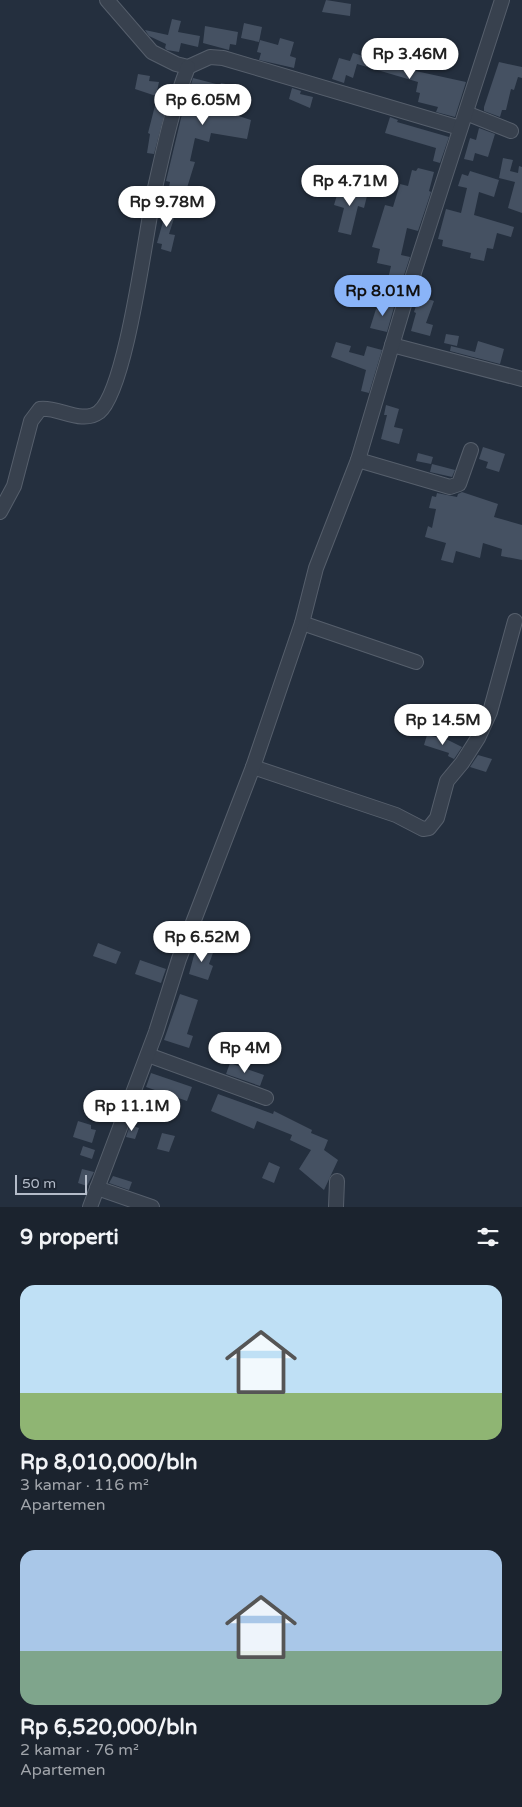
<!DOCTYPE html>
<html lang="id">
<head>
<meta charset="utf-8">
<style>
	:root { --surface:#1b232e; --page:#242b36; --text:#f1f3f6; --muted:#a0a4aa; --accent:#8ab4f8 }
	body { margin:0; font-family:"Varela Round",sans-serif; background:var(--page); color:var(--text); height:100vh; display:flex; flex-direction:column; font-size:19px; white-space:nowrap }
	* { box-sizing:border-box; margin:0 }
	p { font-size:16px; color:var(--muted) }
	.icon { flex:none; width:28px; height:28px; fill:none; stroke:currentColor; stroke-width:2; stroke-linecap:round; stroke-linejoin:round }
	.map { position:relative; height:1207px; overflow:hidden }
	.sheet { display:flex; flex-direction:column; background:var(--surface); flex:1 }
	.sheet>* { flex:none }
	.scale { position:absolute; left:15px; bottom:12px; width:72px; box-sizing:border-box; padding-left:5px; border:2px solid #b4bcc9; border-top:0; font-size:14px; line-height:18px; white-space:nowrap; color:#b4bcc9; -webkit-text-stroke:4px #1d2633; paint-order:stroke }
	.price { position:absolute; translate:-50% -42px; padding:0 11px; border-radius:18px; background:#fff; color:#222; font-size:16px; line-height:32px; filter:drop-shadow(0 1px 2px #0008) }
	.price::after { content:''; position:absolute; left:50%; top:30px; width:15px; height:11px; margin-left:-8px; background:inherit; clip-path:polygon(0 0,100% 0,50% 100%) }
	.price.active { background:var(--accent); color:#111 }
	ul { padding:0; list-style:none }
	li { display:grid; align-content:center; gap:10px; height:265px; padding:0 20px }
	li span { display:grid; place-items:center; height:155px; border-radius:15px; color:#555 }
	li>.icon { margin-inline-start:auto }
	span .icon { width:90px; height:90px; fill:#fffc; stroke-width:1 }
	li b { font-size:21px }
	h2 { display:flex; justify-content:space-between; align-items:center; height:60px; padding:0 20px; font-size:21px }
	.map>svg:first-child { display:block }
</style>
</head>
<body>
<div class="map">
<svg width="522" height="1207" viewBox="0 0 522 1207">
	<rect width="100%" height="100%" fill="#242f3e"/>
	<g fill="#455162">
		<polygon points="326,0 351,4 350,16 322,12"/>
		<polygon points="172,19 181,21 178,32 200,36 198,47 181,43 179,52 167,50 165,48 166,44 149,36 145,30 168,35"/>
		<polygon points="244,23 262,27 259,42 241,38"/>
		<polygon points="205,26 238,32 236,45 230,44 229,50 203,43"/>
		<polygon points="280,38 294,42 290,56 296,58 294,68 259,60 261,53 257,52 260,40 278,45"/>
		<polygon points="384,52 414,61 411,70 466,82 455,117 436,112 438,107 418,102 420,93 416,92 418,82 357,64 353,78 346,75 344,83 332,79 339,58 350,61 353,53 382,62"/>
		<polygon points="499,62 522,67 522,78 518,77 514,90 511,89 506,110 502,110 500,117 484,111 484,107"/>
		<polygon points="138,74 150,76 149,81 159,82 156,96 135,89"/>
		<polygon points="193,78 220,85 221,83 235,86 229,113 251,120 247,139 211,133 209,142 195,138 190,161 195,162 186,191 169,187 170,182 166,181 182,114"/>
		<polygon points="292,88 301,91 300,94 313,97 310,108 289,99"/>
		<polygon points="159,90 170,93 154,154 147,153 150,134 148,133"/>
		<polygon points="390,117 398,120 397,122 449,137 440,163 433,161 436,148 385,133"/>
		<polygon points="479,128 495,134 488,157 475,153 473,161 464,159 470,138 476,140"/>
		<polygon points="503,158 513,160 510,171 518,173 519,166 522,167 522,213 508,208 515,182 499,178"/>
		<polygon points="418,168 434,172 429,191 431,192 418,231 407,228 401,255 410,257 401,284 388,279 391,266 377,263 380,249 372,247 385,205 393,207 400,184 408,186 412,170 416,171"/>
		<polygon points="470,171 499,180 494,197 479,192 474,215 514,227 511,237 497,233 493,249 487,248 484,261 470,258 471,253 442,246 443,240 438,239 446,209 461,213 467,188 458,186 462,174 468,176"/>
		<polygon points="340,185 368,192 364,208 358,206 351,235 338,232 344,208 334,205"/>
		<polygon points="133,197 144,200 141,217 129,214"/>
		<polygon points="161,204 177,209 169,234 175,235 171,252 161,249 162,244 157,243 164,218 159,217"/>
		<polygon points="416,295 434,301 426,323 433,325 430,336 411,331 416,313 414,312 416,306 413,305"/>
		<polygon points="389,298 396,300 387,332 370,328 376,309 385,311"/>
		<polygon points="446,334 459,336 457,346 444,343"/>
		<polygon points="478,341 504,349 500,364 450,351 451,346 475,352"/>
		<polygon points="336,342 351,346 349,352 364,356 367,346 382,350 369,393 361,391 366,370 331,357"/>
		<polygon points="386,405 399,409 394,427 403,429 399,444 381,439 387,415 384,415"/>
		<polygon points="483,447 505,454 499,472 486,468 488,462 479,459"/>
		<polygon points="418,453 433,457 431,464 416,461"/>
		<polygon points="432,464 455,470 452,477 430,472"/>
		<polygon points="462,492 498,504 494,517 522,525 522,560 501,556 502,549 483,543 480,558 456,551 453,563 441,560 446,543 425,537 428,526 432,528 436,509 429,508 432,496 436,497 437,493 457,497 458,494"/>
		<polygon points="427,735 448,740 462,747 454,759 448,756 449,753 424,745"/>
		<polygon points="478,755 492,759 486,772 470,767"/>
		<polygon points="164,933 178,937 175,946 162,943"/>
		<polygon points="98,943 121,952 116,964 93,956"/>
		<polygon points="197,944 214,950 209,964 213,966 208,980 189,974"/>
		<polygon points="140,960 166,969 161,983 135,974"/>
		<polygon points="180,994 198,1000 187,1034 193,1036 189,1048 164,1040"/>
		<polygon points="230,1063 264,1075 260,1086 226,1074"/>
		<polygon points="151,1073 192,1087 187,1101 146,1087"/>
		<polygon points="218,1094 273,1114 274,1111 312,1130 311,1133 328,1140 324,1150 338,1160 324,1190 299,1169 311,1150 290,1140 292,1135 257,1121 254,1129 211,1111"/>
		<polygon points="78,1121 91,1125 91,1129 96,1130 92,1143 73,1137"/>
		<polygon points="130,1125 139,1128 135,1139 126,1137"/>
		<polygon points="162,1133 175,1136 169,1152 157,1149"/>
		<polygon points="83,1146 95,1150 92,1159 80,1155"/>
		<polygon points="269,1162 280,1167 274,1183 262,1178"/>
		<polygon points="82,1169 94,1172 87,1186 78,1183"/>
		<polygon points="113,1176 132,1182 129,1190 109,1183"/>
	</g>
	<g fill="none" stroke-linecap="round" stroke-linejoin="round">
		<defs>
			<g id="minor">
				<polyline points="107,0 152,52 176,64 188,67 210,57 223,58 460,128"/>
				<polyline points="466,113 511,131"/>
				<polyline points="392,345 522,379"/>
				<polyline points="358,460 450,487 459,484 471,450"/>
				<path d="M0,512L14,486L31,421L40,409C57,406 82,425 99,412C127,389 146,229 155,188C164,148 173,105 188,67"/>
				<polyline points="302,623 416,662"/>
				<polyline points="253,767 396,815 423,829 429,828 437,818 447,781 462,763 478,738 490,712 515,621"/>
				<polyline points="148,1055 266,1098"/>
				<polyline points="97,1188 152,1207"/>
				<polyline points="90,1207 156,1032 179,959 253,767 302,623 316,568 358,460 409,288 502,0"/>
				<polyline points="336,1207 337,1181"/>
			</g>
		</defs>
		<use href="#minor" stroke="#565f6c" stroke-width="16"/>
		<use href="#minor" stroke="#38414e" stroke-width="14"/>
	</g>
</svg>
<div class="scale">50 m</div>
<b class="price" style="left:410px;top:80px">Rp 3.46M</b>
<b class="price" style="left:203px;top:126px">Rp 6.05M</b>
<b class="price" style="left:350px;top:207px">Rp 4.71M</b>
<b class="price" style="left:167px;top:228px">Rp 9.78M</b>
<b class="price active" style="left:383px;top:317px">Rp 8.01M</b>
<b class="price" style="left:443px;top:746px">Rp 14.5M</b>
<b class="price" style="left:202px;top:963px">Rp 6.52M</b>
<b class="price" style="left:245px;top:1074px">Rp 4M</b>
<b class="price" style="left:132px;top:1132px">Rp 11.1M</b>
</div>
<section class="sheet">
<h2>9 properti<svg class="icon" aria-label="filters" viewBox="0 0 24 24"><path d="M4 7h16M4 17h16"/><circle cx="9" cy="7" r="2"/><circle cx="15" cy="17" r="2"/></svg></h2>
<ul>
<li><span style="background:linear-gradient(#bfe0f5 70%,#8fb573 0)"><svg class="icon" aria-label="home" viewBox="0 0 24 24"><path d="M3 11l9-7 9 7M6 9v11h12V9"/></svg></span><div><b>Rp 8,010,000/bln</b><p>3 kamar · 116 m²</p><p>Apartemen</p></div></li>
<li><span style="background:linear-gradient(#a9c7e8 65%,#7fa58c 0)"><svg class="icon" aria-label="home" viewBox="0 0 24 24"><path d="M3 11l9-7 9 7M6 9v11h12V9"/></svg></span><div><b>Rp 6,520,000/bln</b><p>2 kamar · 76 m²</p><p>Apartemen</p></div></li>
</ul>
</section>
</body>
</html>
